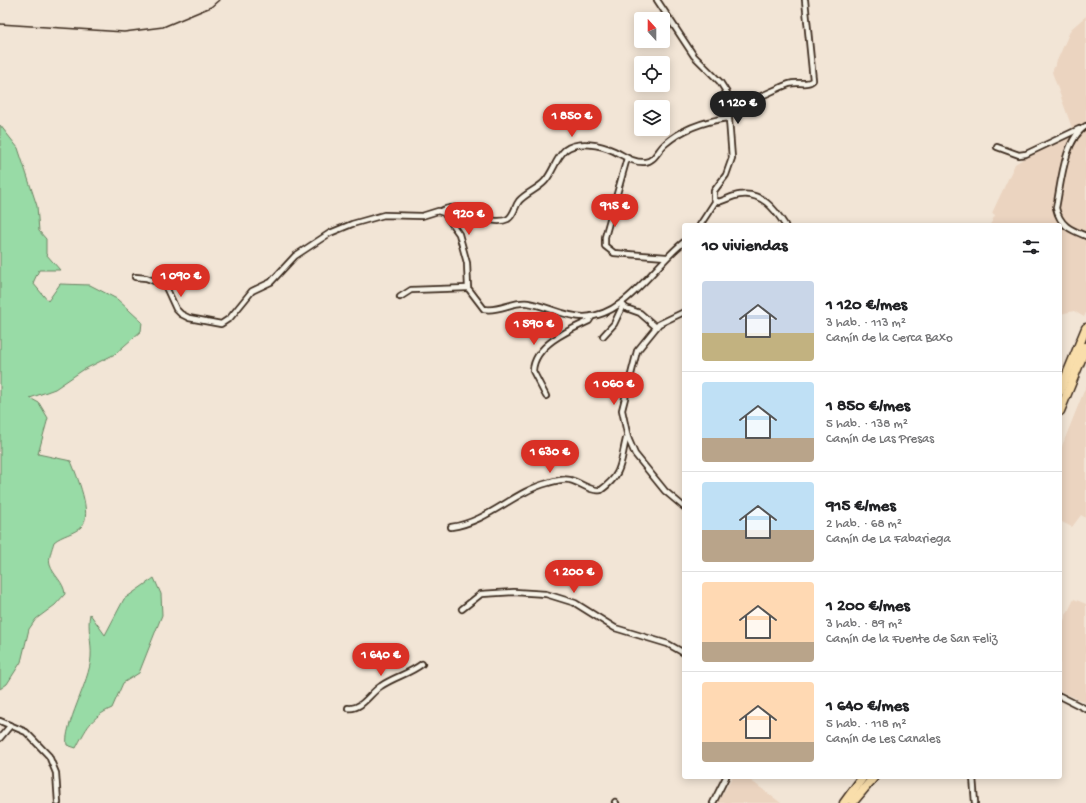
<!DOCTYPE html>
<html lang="es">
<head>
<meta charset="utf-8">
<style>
	:root { --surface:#fff; --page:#f6f6f6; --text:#202124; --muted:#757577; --line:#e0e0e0; --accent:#d93025 }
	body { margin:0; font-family:"Gochi Hand",sans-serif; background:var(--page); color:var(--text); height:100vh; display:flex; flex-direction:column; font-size:15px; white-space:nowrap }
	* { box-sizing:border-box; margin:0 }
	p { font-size:13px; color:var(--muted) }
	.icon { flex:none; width:22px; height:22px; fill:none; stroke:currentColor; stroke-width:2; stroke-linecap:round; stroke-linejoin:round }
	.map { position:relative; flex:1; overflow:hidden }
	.panel { position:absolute; left:682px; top:223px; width:380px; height:556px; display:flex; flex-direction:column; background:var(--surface); border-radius:4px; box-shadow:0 2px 10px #0003 }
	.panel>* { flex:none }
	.needle { width:26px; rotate:339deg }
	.buttons { position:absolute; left:634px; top:12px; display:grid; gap:8px }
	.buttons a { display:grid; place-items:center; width:36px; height:36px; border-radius:4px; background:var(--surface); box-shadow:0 2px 10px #0003; font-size:20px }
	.price { position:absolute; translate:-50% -34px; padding:0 9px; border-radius:14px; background:var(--accent); color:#fff; font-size:13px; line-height:26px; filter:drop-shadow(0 1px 2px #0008) }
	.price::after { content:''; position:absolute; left:50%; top:24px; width:12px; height:9px; margin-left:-6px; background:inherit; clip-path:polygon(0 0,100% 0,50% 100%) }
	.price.selected { background:#222; color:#fff }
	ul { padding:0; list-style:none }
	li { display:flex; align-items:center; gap:12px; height:100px; padding:0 20px }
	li+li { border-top:1px solid var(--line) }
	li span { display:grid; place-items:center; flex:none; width:112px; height:80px; border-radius:4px; color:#555 }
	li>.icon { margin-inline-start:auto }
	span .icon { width:48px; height:48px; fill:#fffc; stroke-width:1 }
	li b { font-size:17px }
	h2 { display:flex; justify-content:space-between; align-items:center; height:48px; padding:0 20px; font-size:17px }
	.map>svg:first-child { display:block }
</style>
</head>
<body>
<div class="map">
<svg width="1086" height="803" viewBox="0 0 1086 803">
	<rect width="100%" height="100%" fill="#f2e5d6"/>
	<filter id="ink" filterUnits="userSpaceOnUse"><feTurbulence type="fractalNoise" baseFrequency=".025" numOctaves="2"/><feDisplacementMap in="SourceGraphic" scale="8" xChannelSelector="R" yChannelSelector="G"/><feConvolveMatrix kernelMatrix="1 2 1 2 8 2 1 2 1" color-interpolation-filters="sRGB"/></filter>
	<g filter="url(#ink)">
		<g fill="#ebd4c0">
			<polygon points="1086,16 1086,313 1084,317 1074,311 1060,314 1060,225 990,225 995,215 992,213 1015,164 1072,128 1052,72 1071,29"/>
			<polygon points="1086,386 1086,518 1081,515 1072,527 1060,521 1060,451"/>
			<polygon points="1074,599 1086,604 1086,703 1060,691 1060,628"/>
			<polygon points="733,777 746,777 781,803 717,803"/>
		</g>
		<g fill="#98dba6" stroke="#6a8262">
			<path d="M0,125L18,148L37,206L39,231L46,239V254L60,270H39L33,283L48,301L60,284L90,285L117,299L142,322L141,331L115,354L83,370L55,389L30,398L39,403L48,418L38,454L71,461C76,474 94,515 81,527C74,534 62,535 54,542C52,549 48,558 50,565C53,575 64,582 65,594L55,605L36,619L29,629L21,662L7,684L0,689Z"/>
			<path d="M154,578L161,594L162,615L139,673L123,683L112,708C91,717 86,729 76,748L67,745C63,727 90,681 91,657C92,642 87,628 90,614L105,635L124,599Z"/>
		</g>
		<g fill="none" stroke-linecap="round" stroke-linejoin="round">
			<defs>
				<g id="street">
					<path d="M657,0L694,56L720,82L727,93L732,158L726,175L714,191V199L718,202C726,200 732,196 739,195C761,191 775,209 785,225"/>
					<path d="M727,106C748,105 770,91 789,84C797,81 808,86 813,80L805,0"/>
					<path d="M1086,126C1064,139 1061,184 1056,208C1060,226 1071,230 1086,236"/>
					<polyline points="997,147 1019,155 1026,154 1079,129"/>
					<polyline points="627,158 605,237 605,246 614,253 666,257"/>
					<path d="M441,211C465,198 487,229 508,219C514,215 515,206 519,201C526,193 538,189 545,181C553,172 556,158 565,150C578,140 601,145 614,151C625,156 633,163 645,162C655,161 658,150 665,144C682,129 706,121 728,118"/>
					<polyline points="700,225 715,202"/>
					<path d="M135,277L146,278L165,285L176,309L181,314L189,318L221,324L230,318L252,291L271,282L295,256L330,233L352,224L384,215L422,216L438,211L444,213L459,234L467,263L468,288L484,309C499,312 513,301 528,303C548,306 564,317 584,317C625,317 654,265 684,242"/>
					<polyline points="400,297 411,290 468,288"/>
					<polyline points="622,304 626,308 640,313 656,327"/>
					<polyline points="684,312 659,324 637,351 622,410 628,438 635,454 665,491 684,507"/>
					<polyline points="603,336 614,324 623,305"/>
					<path d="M546,396L533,371C534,345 569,330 589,321L592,316"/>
					<path d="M451,527C488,522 513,492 548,483C555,481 563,478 570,480C580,482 590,492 601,490C623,474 620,463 626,439L628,438"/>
					<polyline points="462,609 481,594 514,592 546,594 575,603 615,628 668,644 684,653"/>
					<polyline points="1060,696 1086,709"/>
					<path d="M348,708C362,710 370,693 381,686C394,677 409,674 422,664"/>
					<polyline points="0,721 26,732 49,756 56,773 58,803"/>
					<polyline points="0,738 10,726"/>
					<polyline points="973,777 975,803"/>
					<polyline points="615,802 616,803"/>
					<polyline points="713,803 726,777"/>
				</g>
				<g id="highway">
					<polyline points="1060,391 1086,328"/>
					<polyline points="1060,411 1086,347"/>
					<polyline points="853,802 874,777"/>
					<polyline points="844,803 863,777"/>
				</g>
			</defs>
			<use href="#street" stroke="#3b2a1e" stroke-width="8"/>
			<use href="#highway" stroke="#3b2a1e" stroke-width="11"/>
			<use href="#street" stroke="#f7f3e8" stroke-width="4.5"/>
			<use href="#highway" stroke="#f9deab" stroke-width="8"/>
			<polyline stroke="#3b2a1e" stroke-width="1.5" points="0,24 124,32 163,27 211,7 219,0"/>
		</g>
	</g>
</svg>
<div class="buttons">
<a><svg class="needle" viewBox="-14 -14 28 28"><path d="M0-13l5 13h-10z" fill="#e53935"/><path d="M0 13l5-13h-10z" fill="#757577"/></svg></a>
<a><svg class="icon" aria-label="locate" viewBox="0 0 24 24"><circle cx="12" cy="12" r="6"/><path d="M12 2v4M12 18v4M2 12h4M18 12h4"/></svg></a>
<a><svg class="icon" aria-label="layers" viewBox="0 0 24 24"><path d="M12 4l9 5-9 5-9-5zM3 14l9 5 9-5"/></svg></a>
</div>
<b class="price selected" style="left:738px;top:125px">1 120 €</b>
<b class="price" style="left:572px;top:138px">1 850 €</b>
<b class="price" style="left:615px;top:228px">915 €</b>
<b class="price" style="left:469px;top:236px">920 €</b>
<b class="price" style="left:181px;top:298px">1 090 €</b>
<b class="price" style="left:534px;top:346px">1 590 €</b>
<b class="price" style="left:614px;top:406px">1 060 €</b>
<b class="price" style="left:550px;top:474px">1 630 €</b>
<b class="price" style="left:574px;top:594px">1 200 €</b>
<b class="price" style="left:381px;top:677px">1 640 €</b>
<section class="panel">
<h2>10 viviendas<svg class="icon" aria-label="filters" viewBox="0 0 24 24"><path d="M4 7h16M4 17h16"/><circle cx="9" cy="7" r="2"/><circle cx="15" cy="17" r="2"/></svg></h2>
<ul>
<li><span style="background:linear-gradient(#c9d6e8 65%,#c2b280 0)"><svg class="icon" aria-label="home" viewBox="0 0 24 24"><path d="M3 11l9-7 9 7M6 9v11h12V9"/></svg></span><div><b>1 120 €/mes</b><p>3 hab. · 113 m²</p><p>Camín de la Cerca Baxo</p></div></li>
<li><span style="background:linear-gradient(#bfe0f5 70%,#b9a48a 0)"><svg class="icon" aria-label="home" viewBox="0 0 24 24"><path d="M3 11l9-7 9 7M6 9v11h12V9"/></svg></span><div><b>1 850 €/mes</b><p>5 hab. · 138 m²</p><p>Camín de Las Presas</p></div></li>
<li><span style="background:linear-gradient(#bfe0f5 60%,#b9a48a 0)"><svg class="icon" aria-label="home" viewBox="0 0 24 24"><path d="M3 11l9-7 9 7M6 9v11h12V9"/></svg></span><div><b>915 €/mes</b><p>2 hab. · 68 m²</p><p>Camín de La Fabariega</p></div></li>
<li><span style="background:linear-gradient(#ffd9b3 75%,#b9a48a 0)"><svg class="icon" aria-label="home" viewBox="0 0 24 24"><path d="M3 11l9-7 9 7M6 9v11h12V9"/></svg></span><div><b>1 200 €/mes</b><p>3 hab. · 89 m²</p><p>Camín de la Fuente de San Feliz</p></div></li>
<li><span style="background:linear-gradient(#ffd9b3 75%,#b9a48a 0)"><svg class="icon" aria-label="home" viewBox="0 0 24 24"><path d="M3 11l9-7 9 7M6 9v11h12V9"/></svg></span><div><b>1 640 €/mes</b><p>5 hab. · 118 m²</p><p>Camín de Les Canales</p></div></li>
</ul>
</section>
</div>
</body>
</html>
